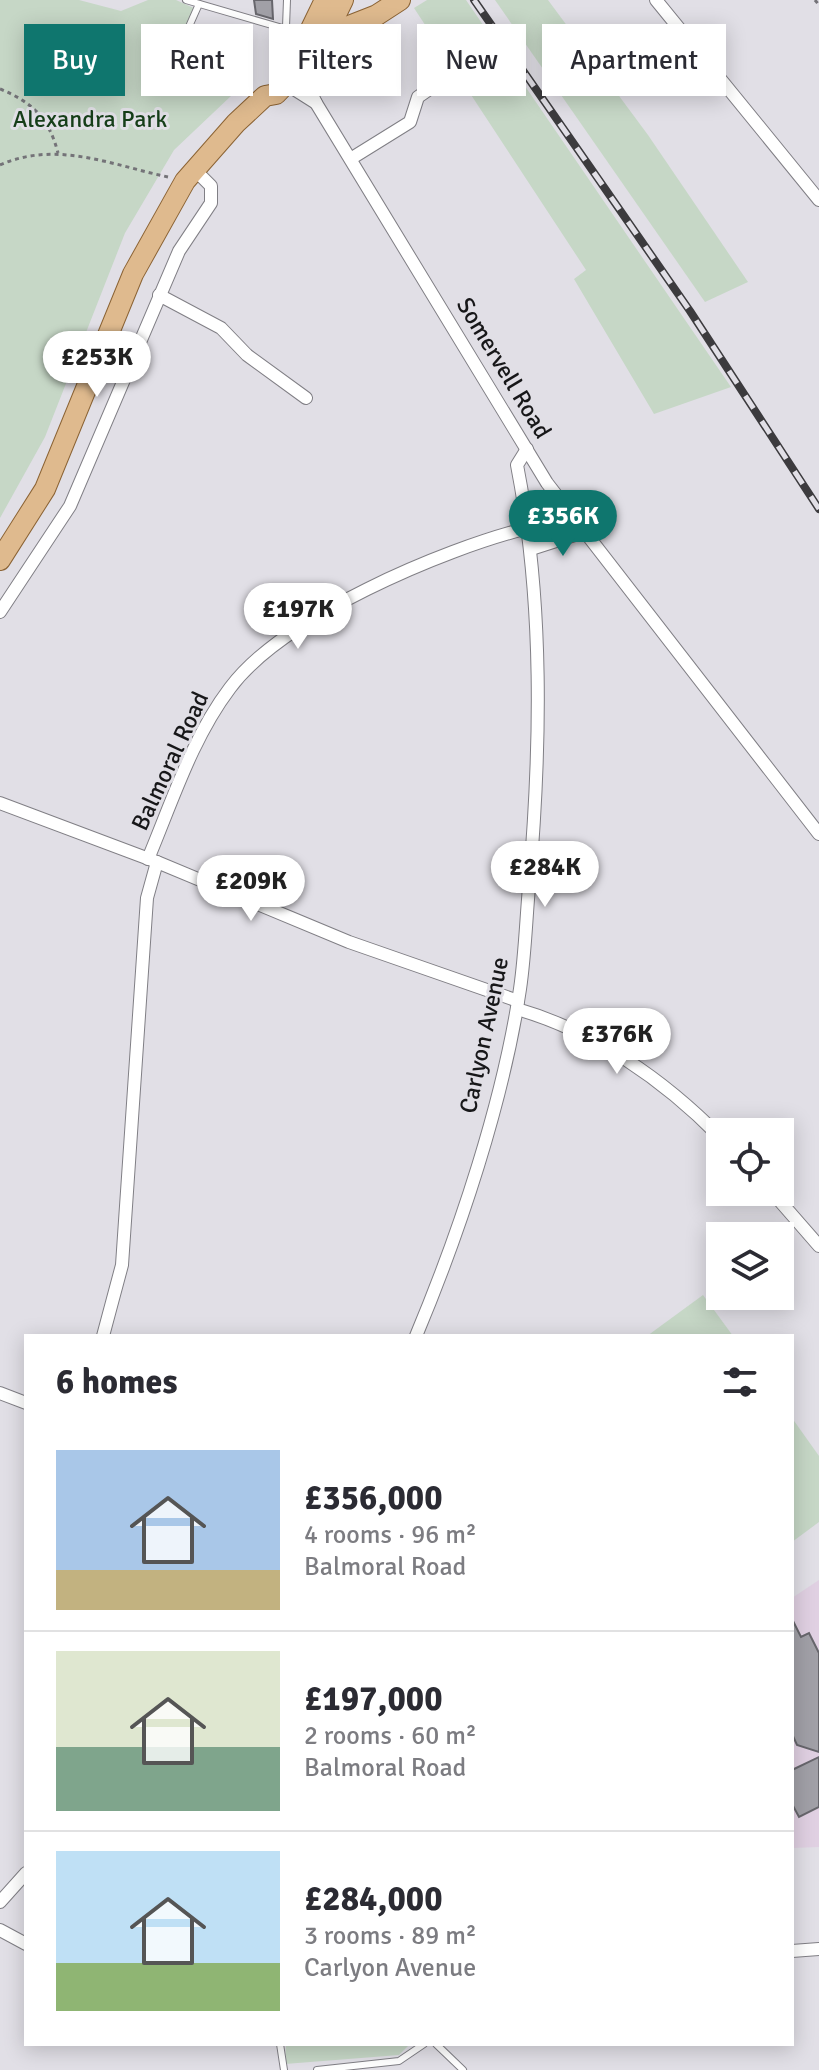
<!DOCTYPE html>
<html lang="en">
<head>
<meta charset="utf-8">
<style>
	:root { --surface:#fff; --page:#f7f7f7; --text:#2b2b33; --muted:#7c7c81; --line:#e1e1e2; --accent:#0f766e }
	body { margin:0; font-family:Signika,sans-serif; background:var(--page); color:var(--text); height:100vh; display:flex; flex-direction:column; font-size:30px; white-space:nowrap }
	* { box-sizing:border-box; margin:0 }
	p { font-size:26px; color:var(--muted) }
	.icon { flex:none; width:44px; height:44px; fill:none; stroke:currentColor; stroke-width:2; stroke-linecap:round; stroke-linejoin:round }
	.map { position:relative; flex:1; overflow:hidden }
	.details { position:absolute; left:24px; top:1334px; width:770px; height:712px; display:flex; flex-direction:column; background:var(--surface); border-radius:0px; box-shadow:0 4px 20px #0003 }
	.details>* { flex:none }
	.hud { position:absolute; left:24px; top:24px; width:772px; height:72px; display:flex; gap:16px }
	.tools { position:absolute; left:706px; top:1118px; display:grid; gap:16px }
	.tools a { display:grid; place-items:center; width:88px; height:88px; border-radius:0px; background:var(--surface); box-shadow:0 4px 20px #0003; font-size:40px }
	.price { position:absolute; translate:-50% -68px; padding:0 18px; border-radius:28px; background:#fff; color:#222; font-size:26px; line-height:52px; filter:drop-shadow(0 2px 4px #0008) }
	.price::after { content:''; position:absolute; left:50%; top:48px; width:24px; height:18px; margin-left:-12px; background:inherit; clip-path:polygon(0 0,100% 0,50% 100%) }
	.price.selected { background:var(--accent); color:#fff }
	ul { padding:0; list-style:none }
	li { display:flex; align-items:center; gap:24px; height:200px; padding:0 32px }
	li+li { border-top:2px solid var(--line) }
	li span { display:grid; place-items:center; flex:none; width:224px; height:160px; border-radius:0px; color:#555 }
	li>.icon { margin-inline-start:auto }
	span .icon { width:96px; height:96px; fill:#fffc; stroke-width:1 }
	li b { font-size:34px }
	h2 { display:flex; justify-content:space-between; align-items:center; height:96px; padding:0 32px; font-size:34px }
	.pill { padding:0 28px; border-radius:0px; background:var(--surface); box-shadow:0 4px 20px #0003; font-size:28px; line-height:72px }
	.pill.selected { background:var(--accent); color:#fff }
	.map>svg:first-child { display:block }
</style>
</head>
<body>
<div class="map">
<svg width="819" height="2070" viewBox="0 0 819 2070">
	<rect width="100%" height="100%" fill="#e1dfe6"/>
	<polygon fill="#e0d0e2" points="819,1580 819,1847 792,1848 792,1598"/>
	<g fill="#c6d7c6">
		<polygon points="0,0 79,0 121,11 148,0 176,0 196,9 162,65 232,95 174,150 125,233 45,437 0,518"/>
		<polygon points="427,0 466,0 731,387 654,414 574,279 586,270 414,8"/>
		<polygon points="495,0 548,0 648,135 748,282 705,302"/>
		<polygon points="703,1295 733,1336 647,1336"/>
		<polygon points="792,1418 819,1456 819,1522 792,1542"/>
		<polygon points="286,2044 410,2044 399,2055 285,2064"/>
	</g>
	<g fill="#a1a0a7" stroke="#67666c" stroke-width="2">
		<polygon points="254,0 272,0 273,19 256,14"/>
		<polygon points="792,1619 801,1637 809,1633 819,1653 819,1752 797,1745 792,1734"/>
		<polygon points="819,1757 819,1807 799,1817 792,1804 792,1770"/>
	</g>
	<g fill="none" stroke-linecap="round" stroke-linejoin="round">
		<defs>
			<g id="service">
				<polyline points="186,0 303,34"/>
				<polyline points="286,27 287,0"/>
				<polyline points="179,49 199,4"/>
				<polyline points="280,2044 284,2070"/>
				<polyline points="436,2044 463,2070"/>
				<polyline points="317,2070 399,2061 424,2044"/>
			</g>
			<g id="minor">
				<polyline points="656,0 819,200"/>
				<polyline points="297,63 316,103 547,483 819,834"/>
				<polyline points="286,84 316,103"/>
				<polyline points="352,158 410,122 418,97 451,74"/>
				<polyline points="159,295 221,328 247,355 306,398"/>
				<polyline points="531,549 584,532"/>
				<polyline points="0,612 70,506 179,251 211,203 211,186 195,170"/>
				<polyline points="0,803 157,862 349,942 518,1001"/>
				<path d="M148,859C172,802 192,738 230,688C283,617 443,549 528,528"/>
				<path d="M517,1009C594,1031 664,1080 720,1137"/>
				<polyline points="772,1192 819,1246"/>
				<polyline points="103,1336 122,1265 147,898 157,862"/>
				<path d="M416,1336C460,1231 503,1102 520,989C525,955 526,921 529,887C541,747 544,603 517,465L527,449"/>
				<polyline points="0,1393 26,1403"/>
				<polyline points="0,1902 26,1873"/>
				<polyline points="0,1930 26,1944"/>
				<polyline points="792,1951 819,1949"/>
			</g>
			<g id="primary">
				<polyline points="326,35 377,15 400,0"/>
				<polyline points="290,61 307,37 325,0"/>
				<polyline points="0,560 45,489 133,274 185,181 236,123 265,96 276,94 300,69 326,35 343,0"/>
			</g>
		</defs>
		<use href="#service" stroke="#807f85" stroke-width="8"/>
		<use href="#minor" stroke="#807f85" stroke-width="14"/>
		<use href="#primary" stroke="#8b6334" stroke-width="22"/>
		<g stroke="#747378" stroke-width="3" stroke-dasharray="4 4" stroke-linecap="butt">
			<polyline points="815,0 819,5"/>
			<polyline points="320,82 325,66"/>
			<path d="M0,89C32,102 49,118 58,153"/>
			<path d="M0,165C56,140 112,165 168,177"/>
		</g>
		<use href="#service" stroke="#fff" stroke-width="6"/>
		<use href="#minor" stroke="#fff" stroke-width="12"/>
		<use href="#primary" stroke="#dfba8e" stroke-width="20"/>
		<defs>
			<polyline id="rail" points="474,0 690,311 819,509"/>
		</defs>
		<use href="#rail" stroke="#3c3b3e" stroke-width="8"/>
		<use href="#rail" stroke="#e1dfe6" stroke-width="5" stroke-dasharray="15" stroke-linecap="butt"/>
	</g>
	<g text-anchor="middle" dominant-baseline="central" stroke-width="6" stroke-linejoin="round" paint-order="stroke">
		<g font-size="24" fill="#163e19" stroke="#e1dfe6">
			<text x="90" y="119">Alexandra Park</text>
		</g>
		<g font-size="24" fill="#171719" stroke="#e1dfe6">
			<text transform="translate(504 368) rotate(59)">Somervell Road</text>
			<text transform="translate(170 761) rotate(-65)">Balmoral Road</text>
			<text transform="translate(484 1035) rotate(-78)">Carlyon Avenue</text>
		</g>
	</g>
</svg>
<div class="tools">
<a><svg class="icon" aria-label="locate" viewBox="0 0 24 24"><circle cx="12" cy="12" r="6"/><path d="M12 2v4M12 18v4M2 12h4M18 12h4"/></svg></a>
<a><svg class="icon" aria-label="layers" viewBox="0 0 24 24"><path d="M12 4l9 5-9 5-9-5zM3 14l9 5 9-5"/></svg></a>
</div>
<b class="price" style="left:97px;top:399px">£253K</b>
<b class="price selected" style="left:563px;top:558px">£356K</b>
<b class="price" style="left:298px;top:651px">£197K</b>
<b class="price" style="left:545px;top:909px">£284K</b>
<b class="price" style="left:251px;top:923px">£209K</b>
<b class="price" style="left:617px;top:1076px">£376K</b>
<div class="hud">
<a class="pill selected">Buy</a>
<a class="pill">Rent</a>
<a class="pill">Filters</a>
<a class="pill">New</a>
<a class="pill">Apartment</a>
</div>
<section class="details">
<h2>6 homes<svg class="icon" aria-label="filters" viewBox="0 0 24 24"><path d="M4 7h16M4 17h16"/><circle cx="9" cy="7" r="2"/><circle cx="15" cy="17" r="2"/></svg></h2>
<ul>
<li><span style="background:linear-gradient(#a9c7e8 75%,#c2b280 0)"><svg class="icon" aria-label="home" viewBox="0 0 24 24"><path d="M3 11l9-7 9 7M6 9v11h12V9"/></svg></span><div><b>£356,000</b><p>4 rooms · 96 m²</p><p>Balmoral Road</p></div></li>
<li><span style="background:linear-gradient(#dfe7d0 60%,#7fa58c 0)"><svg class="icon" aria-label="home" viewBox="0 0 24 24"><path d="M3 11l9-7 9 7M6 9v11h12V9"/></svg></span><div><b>£197,000</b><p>2 rooms · 60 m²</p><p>Balmoral Road</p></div></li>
<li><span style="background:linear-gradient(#bfe0f5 70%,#8fb573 0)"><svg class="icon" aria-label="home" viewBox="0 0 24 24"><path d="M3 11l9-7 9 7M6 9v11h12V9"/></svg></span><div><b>£284,000</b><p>3 rooms · 89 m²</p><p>Carlyon Avenue</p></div></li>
</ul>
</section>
</div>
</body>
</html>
